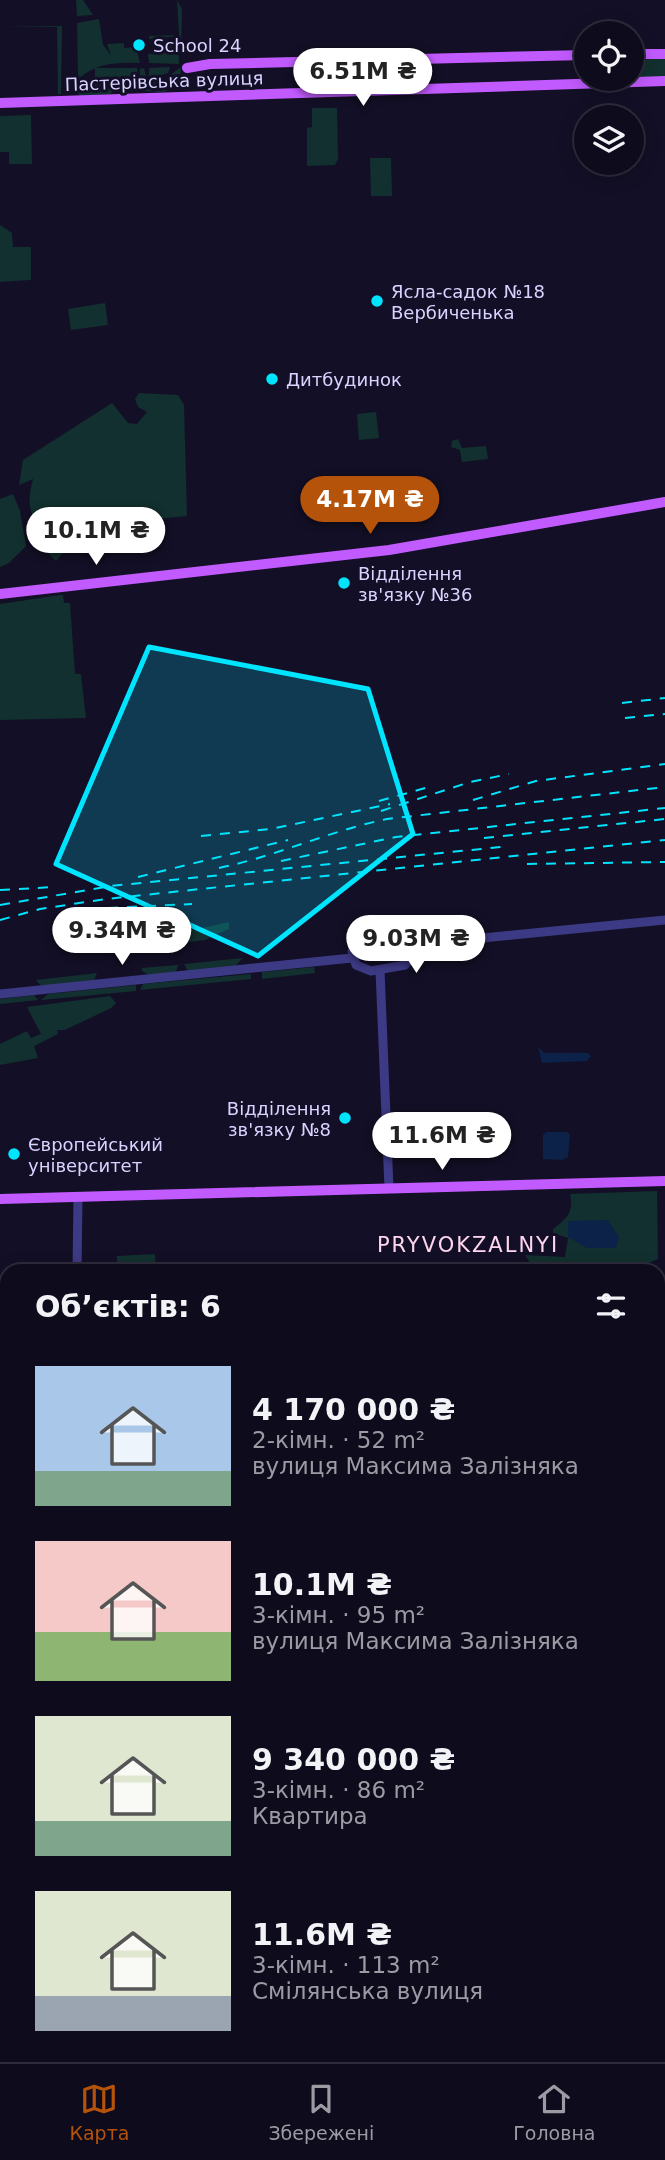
<!DOCTYPE html>
<html lang="uk">
<head>
<meta charset="utf-8">
<style>
	:root { --surface:#0e0b1c; --page:#171425; --text:#f1f3f6; --muted:#9b9ba3; --line:#2e2b3b; --accent:#b45309 }
	body { margin:0; font-family:"DejaVu Sans",sans-serif; background:var(--page); color:var(--text); height:100vh; display:flex; flex-direction:column; font-size:26px; white-space:nowrap }
	* { box-sizing:border-box; margin:0 }
	p { font-size:23px; color:var(--muted) }
	.icon { flex:none; width:38px; height:38px; fill:none; stroke:currentColor; stroke-width:2; stroke-linecap:round; stroke-linejoin:round }
	.map { position:relative; flex:1; overflow:hidden }
	.drawer { position:absolute; left:0px; top:1264px; width:665px; height:800px; display:flex; flex-direction:column; background:var(--surface); border-radius:21px 21px 0 0; box-shadow:0 4px 18px #0003,0 0 0 2px var(--line) }
	.drawer>* { flex:none }
	.buttons { position:absolute; left:574px; top:21px; display:grid; gap:14px }
	.buttons a { display:grid; place-items:center; width:70px; height:70px; border-radius:50%; background:var(--surface); box-shadow:0 4px 18px #0003,0 0 0 2px var(--line); font-size:35px }
	.price { position:absolute; translate:-50% -60px; padding:0 16px; border-radius:24px; background:#fff; color:#222; font-size:23px; line-height:46px; filter:drop-shadow(0 2px 4px #0008) }
	.price::after { content:''; position:absolute; left:50%; top:42px; width:21px; height:16px; margin-left:-10px; background:inherit; clip-path:polygon(0 0,100% 0,50% 100%) }
	.price.current { background:var(--accent); color:#fff }
	ul { padding:0; list-style:none }
	li { display:flex; align-items:center; gap:21px; height:175px; padding:0 35px }
	li span { display:grid; place-items:center; flex:none; width:196px; height:140px; border-radius:0px; color:#555 }
	li>.icon { margin-inline-start:auto }
	span .icon { width:84px; height:84px; fill:#fffc; stroke-width:1 }
	li b { font-size:30px }
	h2 { display:flex; justify-content:space-between; align-items:center; height:84px; padding:0 35px; font-size:30px }
	.dock { display:flex; justify-content:space-around; align-items:center; height:98px; border-top:2px solid var(--line); background:var(--surface); font-size:19px; color:var(--muted) }
	.dock a { display:grid; justify-items:center; gap:4px }
	.dock .current { color:var(--accent) }
	.map>svg:first-child { display:block }
</style>
</head>
<body>
<div class="map">
<svg width="665" height="2062" viewBox="0 0 665 2062">
	<rect width="100%" height="100%" fill="#130f26"/>
	<g fill="#12302f">
		<polygon points="76,0 83,0 93,15 77,16"/>
		<polygon points="177,0 182,9 181,51 178,36 149,39 149,36 179,35"/>
		<path d="M99,19L103,45L111,55L107,44L124,43V48L136,47L140,63C116,62 97,63 78,79L77,23Z"/>
		<polygon points="62,26 61,94 0,97 58,94 57,27 0,27"/>
		<polygon points="161,40 178,40 179,64 149,63 148,54 162,53"/>
		<polygon points="665,58 665,78 632,78 632,59"/>
		<polygon points="170,67 168,73 151,78 166,81 167,91 164,92 115,90 110,94 80,96 75,88 76,84 95,93 95,68 137,68 138,78 134,79 138,79 140,87 140,69 144,68 149,88 149,68"/>
		<polygon points="181,67 180,84 170,91 170,75"/>
		<polygon points="312,108 337,108 338,159 335,165 307,166 307,128 312,127"/>
		<polygon points="31,115 32,164 9,164 9,152 0,152 0,116"/>
		<polygon points="370,158 391,158 392,196 371,196"/>
		<polygon points="0,225 12,233 13,247 31,247 31,280 0,282"/>
		<polygon points="105,303 108,325 71,330 68,309"/>
		<path d="M139,393L178,395L184,405L187,516L137,521L138,535L104,538L103,524H91L89,531L80,534L74,545L69,526L59,528L58,539L63,553L56,561L48,553L52,539L50,526L43,528C26,513 28,499 33,479L19,485L23,460L112,403L128,423L137,424L147,412L138,407L135,399Z"/>
		<polygon points="376,412 379,438 359,440 357,414"/>
		<polygon points="458,439 462,448 486,446 488,459 462,462 460,450 451,447 452,441"/>
		<polygon points="13,494 20,511 26,546 9,563 0,567 0,499"/>
		<polygon points="60,595 63,595 64,603 70,603 75,674 81,674 86,718 0,720 0,604"/>
		<polygon points="229,922 229,929 205,940 183,943 183,935 188,931"/>
		<polygon points="396,944 400,952 395,956 368,959 364,953 369,946"/>
		<polygon points="243,958 235,966 188,971 184,964"/>
		<polygon points="178,965 176,972 149,975 142,971 142,968"/>
		<polygon points="314,967 315,973 262,979 262,972"/>
		<polygon points="97,973 94,980 41,986 36,980"/>
		<polygon points="251,974 251,979 140,990 143,984"/>
		<polygon points="136,985 136,991 41,1000 48,994"/>
		<polygon points="34,995 38,1000 0,1004 0,999"/>
		<polygon points="110,996 116,1003 111,1008 65,1030 57,1030 58,1034 34,1046 38,1058 0,1065 0,1044 27,1031 31,1038 41,1034 27,1007"/>
		<path d="M657,1191L658,1259L632,1270H535L525,1255L565,1257L568,1238L553,1233V1229C567,1219 574,1212 570,1194Z"/>
		<polygon points="155,1254 156,1270 117,1270 117,1256"/>
		<polygon points="658,1869 665,1873 665,2047 658,2047"/>
		<polygon points="91,2056 565,2056 566,2062 91,2062"/>
	</g>
	<g fill="#0c2248">
		<polygon points="538,1047 545,1053 588,1053 591,1056 587,1061 542,1063"/>
		<polygon points="547,1132 567,1132 570,1135 568,1157 562,1160 543,1159 543,1135"/>
		<polygon points="608,1220 619,1237 616,1248 587,1248 568,1237 568,1221"/>
	</g>
	<g fill="none" stroke-linecap="round" stroke-linejoin="round">
		<g stroke="#3d3a85" stroke-width="9">
			<path d="M397,932C413,938 417,953 405,965L371,971L356,965L352,951L360,938Z"/>
			<polyline points="412,945 665,920"/>
			<polyline points="380,970 389,1188"/>
			<polyline points="0,994 352,958"/>
			<polyline points="77,1270 78,1197"/>
			<polyline points="0,1736 7,1736"/>
			<polyline points="66,2062 66,2056"/>
		</g>
		<g stroke="#c25bff" stroke-width="10">
			<polyline points="632,54 665,54"/>
			<polyline points="187,68 210,64 586,55"/>
			<polyline points="0,103 665,81"/>
			<polyline points="0,594 389,550 665,502"/>
			<polyline points="0,1199 665,1181"/>
		</g>
		<g stroke="#00e5ff" stroke-width="2" stroke-dasharray="10 9" stroke-linecap="butt">
			<polyline points="622,703 665,698"/>
			<polyline points="625,718 665,714"/>
			<polyline points="473,800 536,781 665,764"/>
			<polyline points="379,801 429,787"/>
			<polyline points="381,811 470,782 509,774"/>
			<polyline points="201,836 271,829 390,804"/>
			<polyline points="484,838 665,819"/>
			<polyline points="281,861 396,837 665,808"/>
			<polyline points="527,864 665,862"/>
			<path d="M219,868C277,856 329,831 387,819L665,787"/>
			<polyline points="138,877 288,840"/>
			<polyline points="0,890 54,887"/>
			<polyline points="0,905 111,886 501,847"/>
			<polyline points="108,908 192,904"/>
			<polyline points="0,920 40,909 106,899 665,840"/>
		</g>
	</g>
	<path fill="#00e5ff" fill-opacity="0.2" stroke="#00e5ff" stroke-width="5" stroke-linejoin="round" d="M149,647L368,689L413,834L258,956L56,864Z"/>
	<g fill="#00e5ff" stroke="#130f26" stroke-width="2.5">
		<circle cx="139" cy="45" r="7"/>
		<circle cx="377" cy="301" r="7"/>
		<circle cx="272" cy="379" r="7"/>
		<circle cx="344" cy="583" r="7"/>
		<circle cx="345" cy="1118" r="7"/>
		<circle cx="14" cy="1154" r="7"/>
	</g>
	<g text-anchor="middle" dominant-baseline="central" stroke-width="6" stroke-linejoin="round" paint-order="stroke">
		<g font-size="18" fill="#d9d4ff" stroke="#130f26" text-anchor="start">
			<text x="153" y="45">School 24</text>
			<text x="391" y="291">Ясла-садок №18<tspan x="391" dy="21">Вербиченька</tspan></text>
			<text x="286" y="379">Дитбудинок</text>
			<text x="358" y="573">Відділення<tspan x="358" dy="21">зв'язку №36</tspan></text>
			<text x="331" y="1108" text-anchor="end">Відділення<tspan x="331" dy="21">зв'язку №8</tspan></text>
			<text x="28" y="1144">Європейський<tspan x="28" dy="21">університет</tspan></text>
		</g>
		<g font-size="18" fill="#d9d4ff" stroke="#130f26">
			<text transform="translate(164 81) rotate(-2)">Пастерівська вулиця</text>
		</g>
		<g font-size="21" letter-spacing="2" fill="#ffd6f0" stroke="#130f26">
			<text x="468" y="1245">PRYVOKZALNYI</text>
		</g>
	</g>
</svg>
<div class="buttons">
<a><svg class="icon" aria-label="locate" viewBox="0 0 24 24"><circle cx="12" cy="12" r="6"/><path d="M12 2v4M12 18v4M2 12h4M18 12h4"/></svg></a>
<a><svg class="icon" aria-label="layers" viewBox="0 0 24 24"><path d="M12 4l9 5-9 5-9-5zM3 14l9 5 9-5"/></svg></a>
</div>
<b class="price" style="left:363px;top:108px">6.51M ₴</b>
<b class="price current" style="left:370px;top:536px">4.17M ₴</b>
<b class="price" style="left:96px;top:567px">10.1M ₴</b>
<b class="price" style="left:122px;top:967px">9.34M ₴</b>
<b class="price" style="left:416px;top:975px">9.03M ₴</b>
<b class="price" style="left:442px;top:1172px">11.6M ₴</b>
<section class="drawer">
<h2>Об’єктів: 6<svg class="icon" aria-label="filters" viewBox="0 0 24 24"><path d="M4 7h16M4 17h16"/><circle cx="9" cy="7" r="2"/><circle cx="15" cy="17" r="2"/></svg></h2>
<ul>
<li><span style="background:linear-gradient(#a9c7e8 75%,#7fa58c 0)"><svg class="icon" aria-label="home" viewBox="0 0 24 24"><path d="M3 11l9-7 9 7M6 9v11h12V9"/></svg></span><div><b>4 170 000 ₴</b><p>2-кімн. · 52 m²</p><p>вулиця Максима Залізняка</p></div></li>
<li><span style="background:linear-gradient(#f6c9c9 65%,#8fb573 0)"><svg class="icon" aria-label="home" viewBox="0 0 24 24"><path d="M3 11l9-7 9 7M6 9v11h12V9"/></svg></span><div><b>10.1M ₴</b><p>3-кімн. · 95 m²</p><p>вулиця Максима Залізняка</p></div></li>
<li><span style="background:linear-gradient(#dfe7d0 75%,#7fa58c 0)"><svg class="icon" aria-label="home" viewBox="0 0 24 24"><path d="M3 11l9-7 9 7M6 9v11h12V9"/></svg></span><div><b>9 340 000 ₴</b><p>3-кімн. · 86 m²</p><p>Квартира</p></div></li>
<li><span style="background:linear-gradient(#dfe7d0 75%,#9aa5b1 0)"><svg class="icon" aria-label="home" viewBox="0 0 24 24"><path d="M3 11l9-7 9 7M6 9v11h12V9"/></svg></span><div><b>11.6M ₴</b><p>3-кімн. · 113 m²</p><p>Смілянська вулиця</p></div></li>
</ul>
</section>
</div>
<nav class="dock">
<a class="current"><svg class="icon" aria-label="map" viewBox="0 0 24 24"><path d="M3 6l6-2 6 2 6-2v14l-6 2-6-2-6 2zM9 4v14M15 6v14"/></svg>Карта</a>
<a><svg class="icon" aria-label="saved" viewBox="0 0 24 24"><path d="M7 4h10v16l-5-4-5 4z"/></svg>Збережені</a>
<a><svg class="icon" aria-label="home" viewBox="0 0 24 24"><path d="M3 11l9-7 9 7M6 9v11h12V9"/></svg>Головна</a>
</nav>
</body>
</html>
